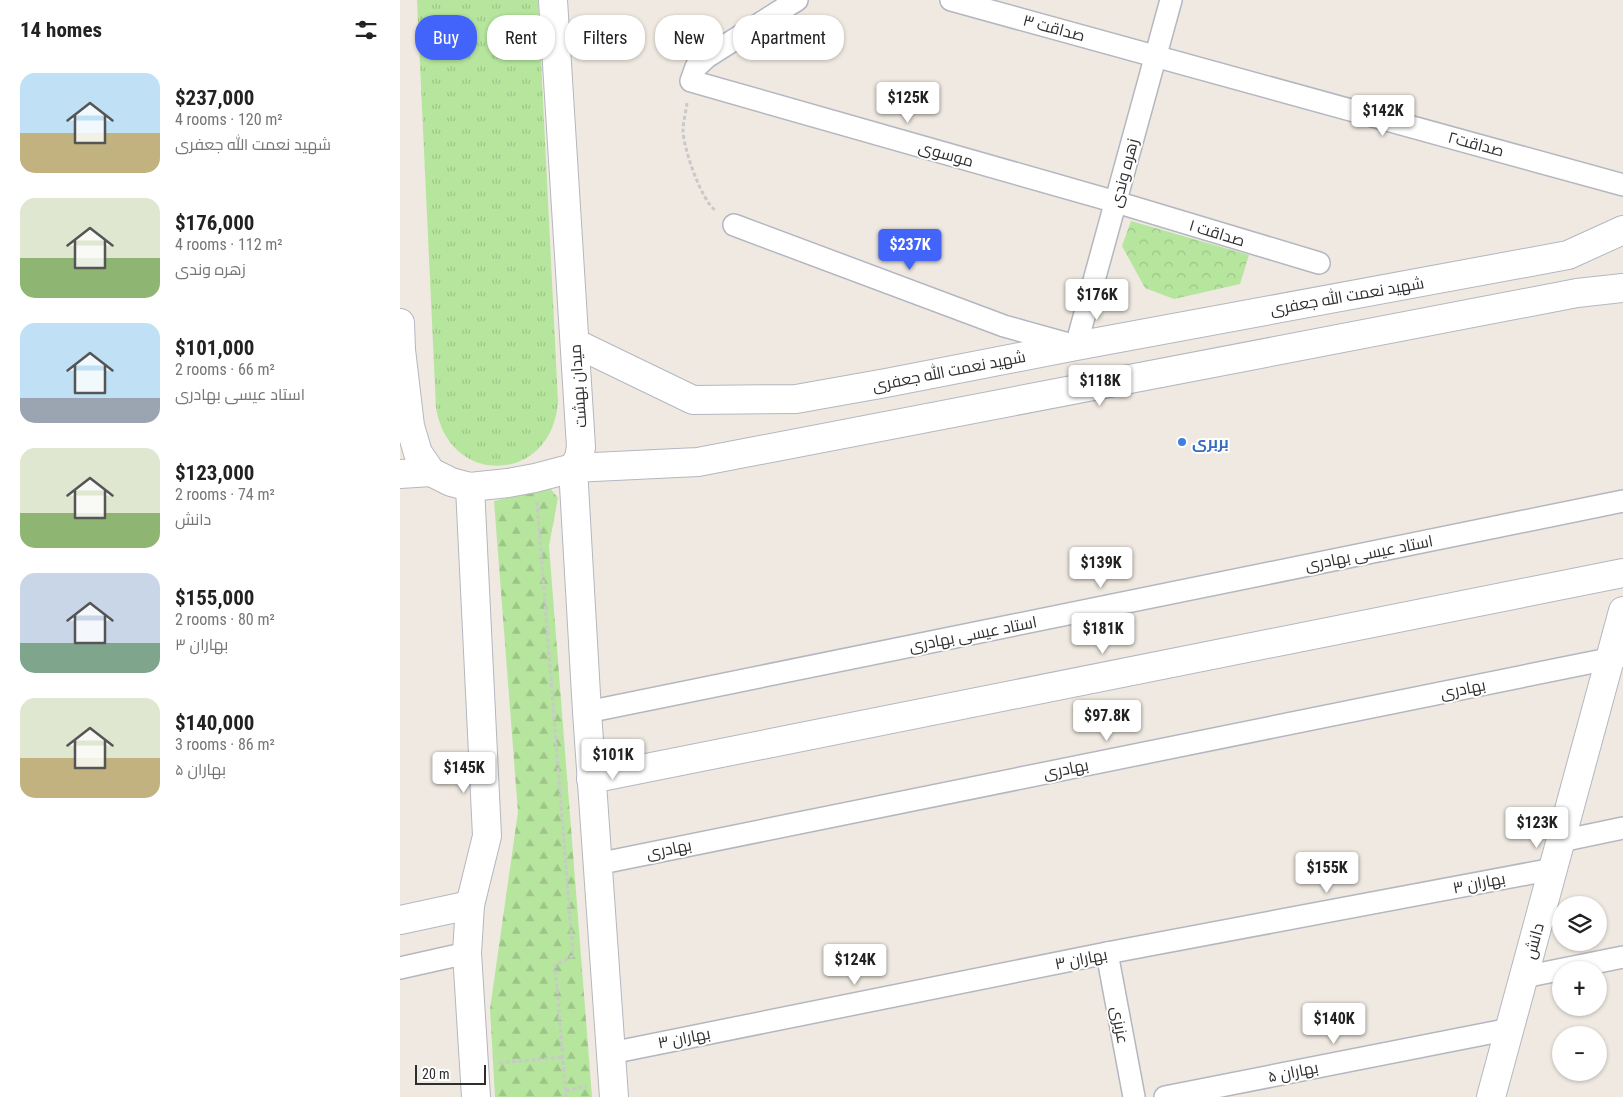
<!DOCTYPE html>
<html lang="en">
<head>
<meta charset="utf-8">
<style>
	:root { --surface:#fff; --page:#f2f2f2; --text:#222; --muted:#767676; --accent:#4264fb }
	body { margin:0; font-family:"Roboto Condensed",Cairo,sans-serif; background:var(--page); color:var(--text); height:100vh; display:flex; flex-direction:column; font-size:19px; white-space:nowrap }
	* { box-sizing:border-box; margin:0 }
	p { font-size:16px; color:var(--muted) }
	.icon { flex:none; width:28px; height:28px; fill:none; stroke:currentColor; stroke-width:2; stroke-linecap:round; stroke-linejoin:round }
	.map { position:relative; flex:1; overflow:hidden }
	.drawer { display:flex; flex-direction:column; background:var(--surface); width:400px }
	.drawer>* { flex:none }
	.guide { position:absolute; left:15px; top:15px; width:475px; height:45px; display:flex; gap:10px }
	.fabs { position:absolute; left:1152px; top:896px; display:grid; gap:10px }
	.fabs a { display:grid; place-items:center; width:55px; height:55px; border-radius:50%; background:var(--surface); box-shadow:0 1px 4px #0004; font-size:25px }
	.scale { position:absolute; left:15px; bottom:12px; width:71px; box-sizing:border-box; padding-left:5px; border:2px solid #2e2e2e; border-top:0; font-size:14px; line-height:18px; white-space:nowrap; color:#2e2e2e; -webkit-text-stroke:4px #fff; paint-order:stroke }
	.price { position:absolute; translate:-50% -42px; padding:0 11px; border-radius:5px; background:#fff; color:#222; font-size:16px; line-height:32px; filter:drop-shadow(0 1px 2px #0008) }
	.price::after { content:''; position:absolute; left:50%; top:30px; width:15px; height:11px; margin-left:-8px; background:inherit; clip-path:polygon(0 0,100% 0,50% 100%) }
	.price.on { background:var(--accent); color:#fff }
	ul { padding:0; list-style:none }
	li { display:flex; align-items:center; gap:15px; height:125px; padding:0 20px }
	li span { display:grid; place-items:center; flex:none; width:140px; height:100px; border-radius:15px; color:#555 }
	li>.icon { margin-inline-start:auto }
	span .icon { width:60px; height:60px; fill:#fffc; stroke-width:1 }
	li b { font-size:21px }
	h2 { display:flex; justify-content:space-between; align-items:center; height:60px; padding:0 20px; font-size:21px }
	.pill { padding:0 18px; border-radius:20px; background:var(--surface); box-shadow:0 1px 4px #0004; font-size:18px; line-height:45px }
	.pill.on { background:var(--accent); color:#fff }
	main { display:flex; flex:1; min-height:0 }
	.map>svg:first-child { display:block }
</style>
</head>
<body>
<main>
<section class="drawer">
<h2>14 homes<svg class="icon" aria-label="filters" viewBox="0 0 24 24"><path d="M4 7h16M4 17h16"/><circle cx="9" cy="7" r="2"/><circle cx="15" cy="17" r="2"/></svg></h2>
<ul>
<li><span style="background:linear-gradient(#bfe0f5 60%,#c2b280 0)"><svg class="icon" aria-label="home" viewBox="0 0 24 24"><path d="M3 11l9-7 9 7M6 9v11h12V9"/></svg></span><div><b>$237,000</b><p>4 rooms · 120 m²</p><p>شهید نعمت الله جعفری</p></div></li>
<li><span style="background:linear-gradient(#dfe7d0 60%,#8fb573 0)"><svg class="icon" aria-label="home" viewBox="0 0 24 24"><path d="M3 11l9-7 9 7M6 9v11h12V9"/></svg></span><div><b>$176,000</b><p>4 rooms · 112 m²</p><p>زهره وندی</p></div></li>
<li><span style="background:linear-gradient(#bfe0f5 75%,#9aa5b1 0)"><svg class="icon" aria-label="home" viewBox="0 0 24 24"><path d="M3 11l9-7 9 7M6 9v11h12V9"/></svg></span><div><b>$101,000</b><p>2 rooms · 66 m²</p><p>استاد عیسی بهادری</p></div></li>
<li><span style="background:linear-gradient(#dfe7d0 65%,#8fb573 0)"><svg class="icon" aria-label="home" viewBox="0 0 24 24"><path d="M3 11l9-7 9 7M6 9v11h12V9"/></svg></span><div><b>$123,000</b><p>2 rooms · 74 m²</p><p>دانش</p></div></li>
<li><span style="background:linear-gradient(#c9d6e8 70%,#7fa58c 0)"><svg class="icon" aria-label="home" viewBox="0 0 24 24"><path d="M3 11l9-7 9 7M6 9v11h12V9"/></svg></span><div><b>$155,000</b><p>2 rooms · 80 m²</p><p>بهاران ۳</p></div></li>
<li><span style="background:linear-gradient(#dfe7d0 60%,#c2b280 0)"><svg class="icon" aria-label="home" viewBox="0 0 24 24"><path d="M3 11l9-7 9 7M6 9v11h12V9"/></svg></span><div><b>$140,000</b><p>3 rooms · 86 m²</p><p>بهاران ۵</p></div></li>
</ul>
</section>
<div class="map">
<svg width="1223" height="1097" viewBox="0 0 1223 1097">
	<defs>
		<pattern id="grass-tufts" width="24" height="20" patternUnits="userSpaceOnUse" patternTransform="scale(1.25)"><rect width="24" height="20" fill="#b6e59e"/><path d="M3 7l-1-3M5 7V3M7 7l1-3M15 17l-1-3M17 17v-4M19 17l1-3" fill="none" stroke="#9dc588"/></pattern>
		<pattern id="forest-firs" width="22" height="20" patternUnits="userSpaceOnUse" patternTransform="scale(1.25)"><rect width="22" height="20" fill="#b6e59e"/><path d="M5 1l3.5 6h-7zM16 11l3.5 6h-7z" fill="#9dc588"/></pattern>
		<pattern id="park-crowns" width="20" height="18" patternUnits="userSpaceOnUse" patternTransform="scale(1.25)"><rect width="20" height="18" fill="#b6e59e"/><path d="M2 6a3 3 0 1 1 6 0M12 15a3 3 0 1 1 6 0" fill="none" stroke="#9dc588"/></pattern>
	</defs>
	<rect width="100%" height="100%" fill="#efe9e1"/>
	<path fill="url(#grass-tufts)" d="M17,0H138L158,402C152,484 49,488 36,408Z"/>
	<polygon fill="url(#forest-firs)" points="150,488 158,498 149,546 192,1097 95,1097 90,1009 118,812 94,501"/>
	<polygon fill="url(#park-crowns)" points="731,221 849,255 840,284 774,299 745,288 722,246"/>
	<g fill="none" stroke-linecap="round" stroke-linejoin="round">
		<defs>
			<g id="street">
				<polyline points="397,0 307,57 296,67 291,81 716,202 919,263"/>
				<polyline points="551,0 1223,185"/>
				<polyline points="334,225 604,326 676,346 771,0"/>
				<polyline points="187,712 1223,501"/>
				<polyline points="1161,841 1223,828"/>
				<polyline points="197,864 1223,656"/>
				<polyline points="707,953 734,1097"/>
				<polyline points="0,968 67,953"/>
				<polyline points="1124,977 1223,957"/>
				<polyline points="211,1053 707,953 1153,869"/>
				<polyline points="765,1097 1110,1029"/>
			</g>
			<g id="secondary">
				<polyline points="153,0 181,447 179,458 173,468"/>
				<polyline points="0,323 1,350 10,426 18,453 31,472 51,482 70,487 108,483 135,478 173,468 298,462 1177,293 1223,288"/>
				<polyline points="175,343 293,400 396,399 486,383 676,346 1168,255 1223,230"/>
				<polyline points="173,468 187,712 214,1097"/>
				<polyline points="0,474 31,472"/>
				<polyline points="70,487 87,836 70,905 67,953 76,1097"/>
				<polyline points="191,779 1223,573"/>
				<polyline points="0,920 70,905"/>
				<polyline points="1091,1097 1223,611"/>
			</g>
		</defs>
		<use href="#street" stroke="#b4b7c1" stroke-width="24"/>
		<use href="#secondary" stroke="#b4b7c1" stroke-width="30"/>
		<g stroke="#c9c9c9" stroke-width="3" stroke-dasharray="4 2.5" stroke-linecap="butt">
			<path d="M287,103C286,112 283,122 283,131C284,150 301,200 316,211"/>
			<polyline points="137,502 173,956 155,965 166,1097"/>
			<polyline points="99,1063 163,1057"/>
			<polyline points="166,1091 187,1086"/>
		</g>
		<use href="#street" stroke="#fff" stroke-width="21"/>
		<use href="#secondary" stroke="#fff" stroke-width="28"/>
	</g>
	<circle fill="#3f7fe0" stroke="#fff" stroke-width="2" cx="782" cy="442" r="5"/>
	<g text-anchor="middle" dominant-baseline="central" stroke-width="4" stroke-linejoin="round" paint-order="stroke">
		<g font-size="16" fill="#2e2e2e" stroke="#fff">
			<text transform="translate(654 28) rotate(15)">صداقت ۳</text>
			<text transform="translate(1076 144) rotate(15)">صداقت۲</text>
			<text transform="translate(546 154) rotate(16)">موسوی</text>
			<text transform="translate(724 173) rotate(-75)">زهره وندی</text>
			<text transform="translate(817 233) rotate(17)">صداقت ۱</text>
			<text transform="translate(947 296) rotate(-10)">شهید نعمت الله جعفری</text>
			<text transform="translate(549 371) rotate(-11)">شهید نعمت الله جعفری</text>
			<text transform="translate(178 386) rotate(-94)">میدان بهشت</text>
			<text transform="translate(969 553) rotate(-11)">استاد عیسی بهادری</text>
			<text transform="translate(573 634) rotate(-11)">استاد عیسی بهادری</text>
			<text transform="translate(1063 689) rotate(-11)">بهادری</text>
			<text transform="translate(666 769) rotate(-11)">بهادری</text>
			<text transform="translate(269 849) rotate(-11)">بهادری</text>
			<text transform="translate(1079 883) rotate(-11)">بهاران ۳</text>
			<text transform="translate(1134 941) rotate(-75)">دانش</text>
			<text transform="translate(681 959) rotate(-11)">بهاران ۳</text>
			<text transform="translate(720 1025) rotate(80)">عزیزی</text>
			<text transform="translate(284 1038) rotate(-11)">بهاران ۳</text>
			<text transform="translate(893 1072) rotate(-11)">بهاران ۵</text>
		</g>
		<g font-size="16" font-weight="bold" fill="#366cbe" stroke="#fff" text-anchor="start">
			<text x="792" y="442">بربری</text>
		</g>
	</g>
</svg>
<div class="fabs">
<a><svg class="icon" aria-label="layers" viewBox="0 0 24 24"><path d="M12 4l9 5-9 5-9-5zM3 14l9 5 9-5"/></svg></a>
<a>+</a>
<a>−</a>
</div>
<div class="scale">20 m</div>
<b class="price" style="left:508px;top:124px">$125K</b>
<b class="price" style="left:983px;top:137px">$142K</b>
<b class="price on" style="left:510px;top:271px">$237K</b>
<b class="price" style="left:697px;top:321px">$176K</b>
<b class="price" style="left:700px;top:407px">$118K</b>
<b class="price" style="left:701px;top:589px">$139K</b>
<b class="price" style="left:703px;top:655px">$181K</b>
<b class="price" style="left:707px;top:742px">$97.8K</b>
<b class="price" style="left:213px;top:781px">$101K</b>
<b class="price" style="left:64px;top:794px">$145K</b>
<b class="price" style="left:1137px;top:849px">$123K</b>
<b class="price" style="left:927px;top:894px">$155K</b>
<b class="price" style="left:455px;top:986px">$124K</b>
<b class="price" style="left:934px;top:1045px">$140K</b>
<div class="guide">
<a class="pill on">Buy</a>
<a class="pill">Rent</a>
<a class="pill">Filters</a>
<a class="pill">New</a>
<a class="pill">Apartment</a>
</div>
</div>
</main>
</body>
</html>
